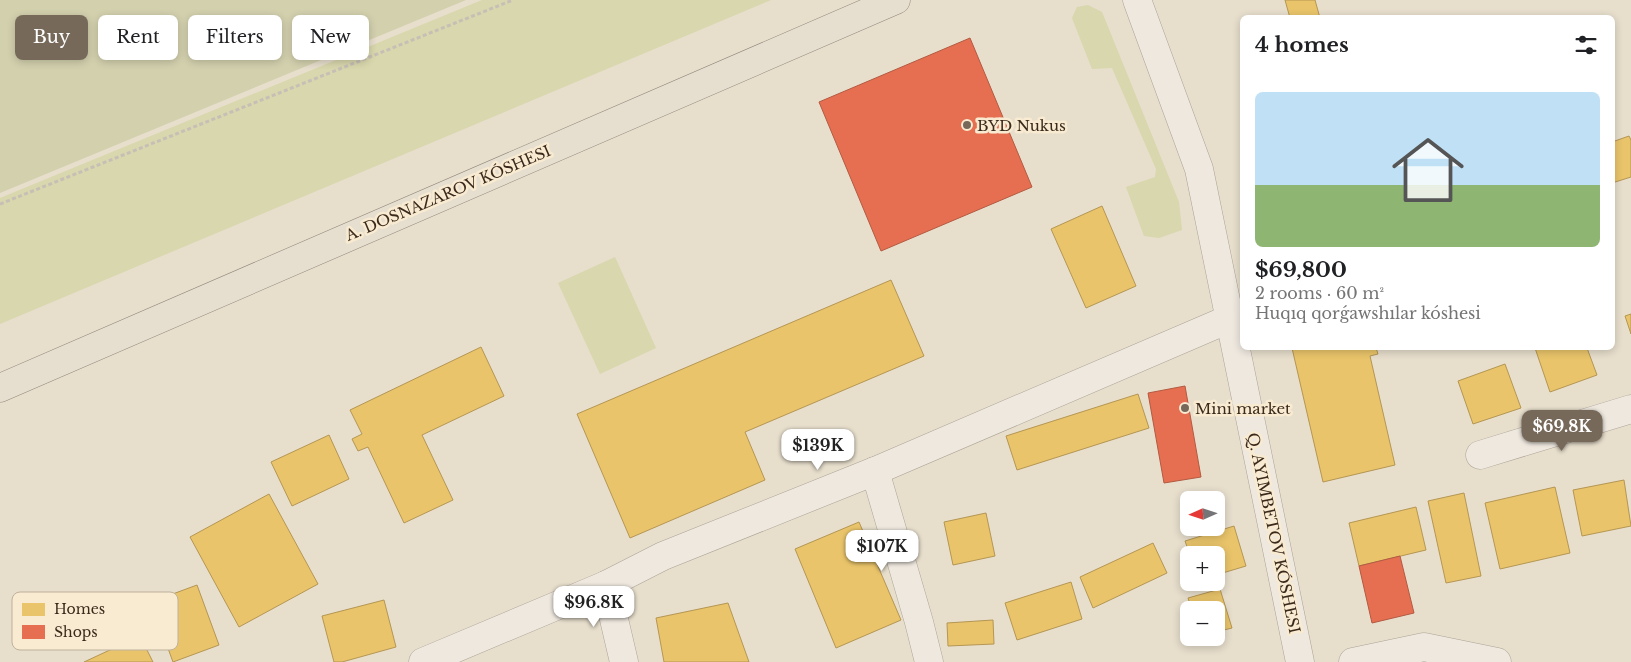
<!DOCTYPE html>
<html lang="en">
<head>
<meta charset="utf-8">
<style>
	:root { --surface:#fff; --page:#f2f2f2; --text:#202124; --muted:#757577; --line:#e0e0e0; --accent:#77695a }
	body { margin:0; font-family:"Libre Baskerville",serif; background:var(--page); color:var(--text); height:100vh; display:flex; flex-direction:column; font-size:19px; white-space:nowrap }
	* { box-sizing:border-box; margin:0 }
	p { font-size:16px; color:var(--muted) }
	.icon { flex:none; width:28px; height:28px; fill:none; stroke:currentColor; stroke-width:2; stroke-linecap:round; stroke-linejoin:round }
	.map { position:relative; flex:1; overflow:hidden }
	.side { position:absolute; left:1240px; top:15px; width:375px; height:335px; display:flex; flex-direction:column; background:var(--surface); border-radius:8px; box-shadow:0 2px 8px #0003 }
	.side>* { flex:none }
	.guide { position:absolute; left:15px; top:15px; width:475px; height:45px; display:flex; gap:10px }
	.needle { width:32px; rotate:267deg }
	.fabs { position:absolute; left:1180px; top:491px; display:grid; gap:10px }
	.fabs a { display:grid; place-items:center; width:45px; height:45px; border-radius:8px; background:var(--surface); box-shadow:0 2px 8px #0003; font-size:25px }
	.price { position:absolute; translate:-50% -42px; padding:0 11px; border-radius:10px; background:#fff; color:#222; font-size:16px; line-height:32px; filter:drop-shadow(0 1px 2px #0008) }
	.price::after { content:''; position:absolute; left:50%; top:30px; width:15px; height:11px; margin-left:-8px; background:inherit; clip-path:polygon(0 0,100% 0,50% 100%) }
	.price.current { background:var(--accent); color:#fff }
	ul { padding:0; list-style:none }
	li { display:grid; align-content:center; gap:10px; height:265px; padding:0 15px }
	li+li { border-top:1px solid var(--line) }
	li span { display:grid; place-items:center; height:155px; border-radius:8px; color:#555 }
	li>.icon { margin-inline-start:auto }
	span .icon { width:90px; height:90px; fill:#fffc; stroke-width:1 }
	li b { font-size:21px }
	h2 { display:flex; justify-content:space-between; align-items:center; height:60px; padding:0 15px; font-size:21px }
	.pill { padding:0 18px; border-radius:8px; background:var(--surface); box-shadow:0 2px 8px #0003; font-size:18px; line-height:45px }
	.pill.current { background:var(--accent); color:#fff }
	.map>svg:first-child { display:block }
</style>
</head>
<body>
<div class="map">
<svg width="1631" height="662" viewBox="0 0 1631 662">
	<rect width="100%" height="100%" fill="#e7decc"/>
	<g fill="#d8d7ad">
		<polygon points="482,0 771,0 0,324 0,198"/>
		<polygon points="1088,5 1102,12 1179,202 1182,230 1159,238 1144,236 1126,187 1155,177 1156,169 1112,68 1092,69 1072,18 1077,7"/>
		<polygon points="615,257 656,348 600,374 558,283"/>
	</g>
	<polygon fill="#d2d0ad" points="0,0 466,0 0,193"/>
	<g fill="#e9c46a" stroke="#b59653">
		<polygon points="1285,0 1315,0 1320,18 1290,18"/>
		<polygon points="1629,136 1631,140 1631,177 1612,183 1612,142"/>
		<polygon points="1102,206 1136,286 1086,308 1051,229"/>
		<polygon points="891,280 924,356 745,432 765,480 630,538 577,414"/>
		<polygon points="1631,314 1631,334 1625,316"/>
		<polygon points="481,347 504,396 422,435 453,500 404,523 368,447 358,451 352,439 362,434 350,410"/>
		<polygon points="1292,348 1376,348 1378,354 1370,356 1395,465 1323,482"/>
		<polygon points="1535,348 1587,348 1597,375 1550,392"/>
		<polygon points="1505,364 1521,408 1473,424 1458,381"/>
		<polygon points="1138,394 1149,428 1017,470 1006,436"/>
		<polygon points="329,435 349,479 292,506 271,462"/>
		<polygon points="1624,480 1631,526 1582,536 1573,490"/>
		<polygon points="1555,487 1570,553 1500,569 1485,503"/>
		<polygon points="1464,493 1481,576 1446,583 1428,501"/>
		<polygon points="269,494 318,584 239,627 190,537"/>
		<polygon points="1416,507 1426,550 1359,566 1349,523"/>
		<polygon points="986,513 995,556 953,565 944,522"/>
		<polygon points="859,522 901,620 836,648 795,549"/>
		<polygon points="1234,526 1246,566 1216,575 1216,555 1190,555 1185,541"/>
		<polygon points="1153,543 1167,573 1093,608 1080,577"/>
		<polygon points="1071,582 1082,619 1017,640 1005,603"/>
		<polygon points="197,585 219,645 173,662 151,602"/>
		<polygon points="1220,589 1232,628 1216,632 1216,610 1192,610 1188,598"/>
		<polygon points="384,600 396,647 342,662 334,662 322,616"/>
		<polygon points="728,603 749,662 664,662 656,618"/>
		<polygon points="993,620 994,644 948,646 947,623"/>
		<polygon points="140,636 153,662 84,662"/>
	</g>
	<g fill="#e76f51" stroke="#b35a41">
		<polygon points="970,38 1032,187 881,251 819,102"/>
		<polygon points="1185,386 1201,477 1164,483 1148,393"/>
		<polygon points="1400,556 1414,613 1372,623 1359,566"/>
	</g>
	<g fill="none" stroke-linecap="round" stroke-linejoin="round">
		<defs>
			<g id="minor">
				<polyline points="1137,0 1199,169 1300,662"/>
				<polyline points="1480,455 1631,409"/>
				<polyline points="875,471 919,622 929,662"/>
				<polyline points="606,585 624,662"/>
				<polyline points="423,662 606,585 663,556 875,471 1229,319"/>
				<polyline points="1353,662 1424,647 1497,662"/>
			</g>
			<polyline id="major" points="0,388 896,0"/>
		</defs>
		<use href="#minor" stroke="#aca396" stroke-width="29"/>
		<use href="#major" stroke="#91887c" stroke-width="29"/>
		<polyline stroke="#c7bfb6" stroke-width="3" stroke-dasharray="4 2.5" stroke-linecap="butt" points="0,204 513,0"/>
		<use href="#minor" stroke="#eee8df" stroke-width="28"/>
		<use href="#major" stroke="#e6decf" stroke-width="28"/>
	</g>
	<g fill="#77695a" stroke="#f8ebd1" stroke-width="2">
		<circle cx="967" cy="125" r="5"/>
		<circle cx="1185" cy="408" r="5"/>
	</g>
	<g text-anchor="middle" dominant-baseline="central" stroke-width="5" stroke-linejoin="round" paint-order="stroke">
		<g font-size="15" fill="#3b2a1c" stroke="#f8ebd1" text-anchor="start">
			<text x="977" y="125">BYD Nukus</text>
			<text x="1195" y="408">Mini market</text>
		</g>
		<g font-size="15" fill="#3b2a1c" stroke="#f8ebd1">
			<text transform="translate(448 193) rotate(-23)">A. DOSNAZAROV KÓSHESI</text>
			<text transform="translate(1274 533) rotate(78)">Q. AYIMBETOV KÓSHESI</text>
		</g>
	</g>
	<rect x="12" y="592" width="166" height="58" rx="8" fill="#f8ebd1" stroke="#bfb19b" stroke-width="1"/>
	<rect x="22" y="603" width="23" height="13" fill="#e9c46a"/>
	<rect x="22" y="625" width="23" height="14" fill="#e76f51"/>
	<g font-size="14" fill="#3b2a1c">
		<text x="54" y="614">Homes</text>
		<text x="54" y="637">Shops</text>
	</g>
</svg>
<div class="fabs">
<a><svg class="needle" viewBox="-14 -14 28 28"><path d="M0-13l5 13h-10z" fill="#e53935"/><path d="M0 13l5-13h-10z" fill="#757577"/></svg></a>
<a>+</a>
<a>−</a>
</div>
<b class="price current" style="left:1562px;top:452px">$69.8K</b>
<b class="price" style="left:818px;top:471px">$139K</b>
<b class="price" style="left:882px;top:572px">$107K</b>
<b class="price" style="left:594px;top:628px">$96.8K</b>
<div class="guide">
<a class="pill current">Buy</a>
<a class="pill">Rent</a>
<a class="pill">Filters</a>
<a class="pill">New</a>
</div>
<section class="side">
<h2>4 homes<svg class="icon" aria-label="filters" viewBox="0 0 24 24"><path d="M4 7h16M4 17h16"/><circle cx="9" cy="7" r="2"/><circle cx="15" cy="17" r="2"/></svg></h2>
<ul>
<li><span style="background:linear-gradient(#bfe0f5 60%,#8fb573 0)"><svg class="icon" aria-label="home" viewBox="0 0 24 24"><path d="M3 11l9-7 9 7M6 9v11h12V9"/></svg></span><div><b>$69,800</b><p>2 rooms · 60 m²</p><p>Huqıq qorǵawshılar kóshesi</p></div></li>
</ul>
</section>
</div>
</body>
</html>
